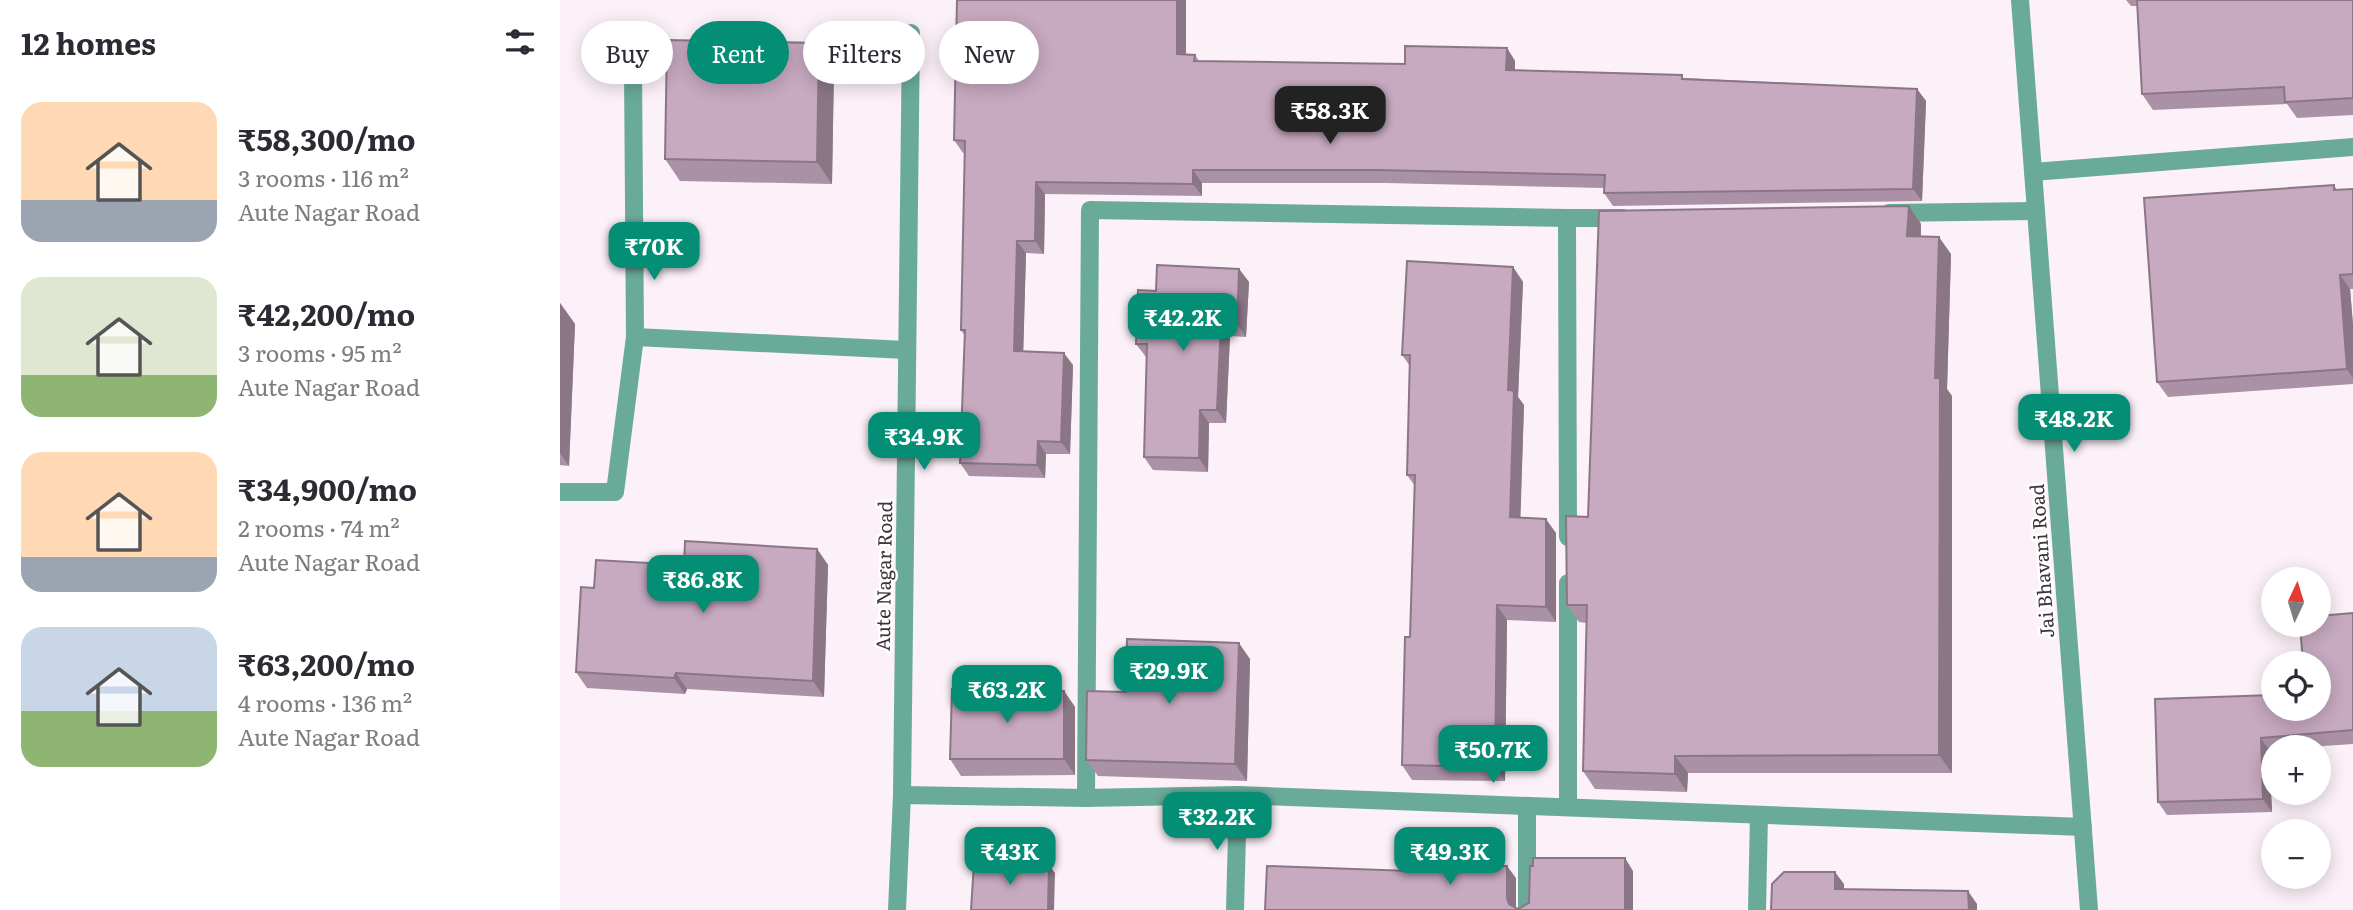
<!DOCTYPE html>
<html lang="en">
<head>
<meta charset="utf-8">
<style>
	:root { --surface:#fff; --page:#f2f2f3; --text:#2b2b33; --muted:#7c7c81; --accent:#058e76 }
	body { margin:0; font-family:Literata,serif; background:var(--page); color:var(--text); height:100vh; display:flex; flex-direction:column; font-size:26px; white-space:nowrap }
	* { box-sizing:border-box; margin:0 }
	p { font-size:23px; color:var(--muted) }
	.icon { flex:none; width:38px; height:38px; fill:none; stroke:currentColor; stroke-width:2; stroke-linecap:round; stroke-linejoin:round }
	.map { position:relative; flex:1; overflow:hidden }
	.details { display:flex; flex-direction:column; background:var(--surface); width:560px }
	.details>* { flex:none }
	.top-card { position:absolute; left:21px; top:21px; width:665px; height:63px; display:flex; gap:14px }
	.needle { width:46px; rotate:4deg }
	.tools { position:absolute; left:1701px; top:567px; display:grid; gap:14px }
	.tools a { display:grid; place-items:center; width:70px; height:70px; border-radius:50%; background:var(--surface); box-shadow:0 4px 18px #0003; font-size:35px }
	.price { position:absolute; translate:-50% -60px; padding:0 16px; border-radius:14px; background:var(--accent); color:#fff; font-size:23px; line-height:46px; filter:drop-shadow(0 2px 4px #0008) }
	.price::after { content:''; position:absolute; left:50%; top:42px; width:21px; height:16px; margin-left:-10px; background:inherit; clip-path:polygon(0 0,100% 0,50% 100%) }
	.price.on { background:#222; color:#fff }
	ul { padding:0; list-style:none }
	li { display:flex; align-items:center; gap:21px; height:175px; padding:0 21px }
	li span { display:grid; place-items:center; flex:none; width:196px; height:140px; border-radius:21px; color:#555 }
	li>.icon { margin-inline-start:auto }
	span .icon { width:84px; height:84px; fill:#fffc; stroke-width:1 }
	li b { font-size:30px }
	h2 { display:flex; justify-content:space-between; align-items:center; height:84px; padding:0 21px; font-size:30px }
	.tag { padding:0 24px; border-radius:32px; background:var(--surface); box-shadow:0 4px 18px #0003; font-size:24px; line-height:63px }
	.tag.on { background:var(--accent); color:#fff }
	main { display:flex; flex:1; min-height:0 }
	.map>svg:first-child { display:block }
</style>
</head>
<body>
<main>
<section class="details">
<h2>12 homes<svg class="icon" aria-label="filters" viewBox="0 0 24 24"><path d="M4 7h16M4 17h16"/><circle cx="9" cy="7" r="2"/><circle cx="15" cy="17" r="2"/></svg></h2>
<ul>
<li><span style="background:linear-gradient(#ffd9b3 70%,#9aa5b1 0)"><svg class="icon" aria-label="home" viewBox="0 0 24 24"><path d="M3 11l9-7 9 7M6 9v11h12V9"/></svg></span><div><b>₹58,300/mo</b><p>3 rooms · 116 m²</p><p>Aute Nagar Road</p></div></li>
<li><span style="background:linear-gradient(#dfe7d0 70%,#8fb573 0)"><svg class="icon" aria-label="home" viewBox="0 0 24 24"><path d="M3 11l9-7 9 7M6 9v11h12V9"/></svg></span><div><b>₹42,200/mo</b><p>3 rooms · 95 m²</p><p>Aute Nagar Road</p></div></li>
<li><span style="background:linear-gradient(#ffd9b3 75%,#9aa5b1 0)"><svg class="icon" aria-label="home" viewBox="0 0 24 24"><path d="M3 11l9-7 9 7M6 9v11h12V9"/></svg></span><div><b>₹34,900/mo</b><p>2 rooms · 74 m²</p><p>Aute Nagar Road</p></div></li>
<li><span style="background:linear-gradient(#c9d6e8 60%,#8fb573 0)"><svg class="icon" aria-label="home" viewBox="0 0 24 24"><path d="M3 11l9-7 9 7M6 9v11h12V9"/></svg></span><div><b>₹63,200/mo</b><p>4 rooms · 136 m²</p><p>Aute Nagar Road</p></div></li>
</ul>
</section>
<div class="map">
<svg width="1793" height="910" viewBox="0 0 1793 910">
	<rect width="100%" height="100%" fill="#fcf0f9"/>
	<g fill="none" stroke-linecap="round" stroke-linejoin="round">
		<g stroke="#6aaa99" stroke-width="18">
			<polyline points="1460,0 1529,910"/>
			<polyline points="1473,172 1793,147"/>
			<polyline points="1329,213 1476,211"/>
			<polyline points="75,337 346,350"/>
			<polyline points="0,492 55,492 75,337 73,68"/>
			<polyline points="1008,537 1007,218 1063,218"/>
			<polyline points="1008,583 1008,807"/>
			<polyline points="342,795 526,798 678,795 1523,827"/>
			<polyline points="526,798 530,210 1007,218"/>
			<polyline points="337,910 342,795 351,33"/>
			<polyline points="675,910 678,795"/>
			<polyline points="967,910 967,806"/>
			<polyline points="1197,910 1199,815"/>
		</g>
	</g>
	<g fill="#ab91a5">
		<polygon points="626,0 626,54 635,55 639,61 845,64 947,48 955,61 955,70 1357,89 1366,101 1362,201 1053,206 1044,193 1044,188 826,183 642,183 642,196 485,194 484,254 466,253 463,351 513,365 510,454 486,454 485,478 409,476 400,463 405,336 401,330 405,153 403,153 394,140"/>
		<polygon points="1566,0 1793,0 1793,115 1737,118 1727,104 1593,110 1582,94 1578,6 1571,6"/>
		<polygon points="259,43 274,65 272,184 120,181 105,159"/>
		<polygon points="1774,185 1777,190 1793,189 1793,289 1790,289 1793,325 1793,384 1608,397 1597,382"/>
		<polygon points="1349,206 1361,224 1361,236 1391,254 1387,389 1392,396 1392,773 1128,773 1127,792 1035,789 1023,771 1027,623 1019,622 1007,605"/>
		<polygon points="953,267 963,282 958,397 964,405 960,518 996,533 996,622 947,620 945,781 852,780 842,765 850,637 855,486 847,475 850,366 842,355"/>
		<polygon points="679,269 689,282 686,337 670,336 666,423 649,423 648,472 593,470 584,457 587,357 586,357 576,344"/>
		<polygon points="0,303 15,324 9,466 0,465"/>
		<polygon points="257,549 268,565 264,697 127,689 125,694 27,688 16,672 34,588 124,565"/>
		<polygon points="1793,613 1793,744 1749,747 1713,747 1713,750 1709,750 1712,812 1607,815 1598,802 1713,695 1759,709"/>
		<polygon points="690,659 687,781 538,776 526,760 566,692"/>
		<polygon points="504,691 515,707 515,775 401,776 390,759"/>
	</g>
	<g fill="#8b7686">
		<polygon points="617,0 626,0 626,67 617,54"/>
		<polygon points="259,43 274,65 272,184 257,162"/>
		<polygon points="947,48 955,61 955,82 946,70"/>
		<polygon points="1357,89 1366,101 1362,201 1353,189"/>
		<polygon points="633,170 642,183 642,196 633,184"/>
		<polygon points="476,182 485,194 484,254 475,241"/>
		<polygon points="1349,206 1361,224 1360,254 1347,236"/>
		<polygon points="1379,237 1391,254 1387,389 1392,396 1392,773 1379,755 1375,378"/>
		<polygon points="457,241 466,253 463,364 454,351"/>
		<polygon points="953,267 963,282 958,397 964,405 960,532 950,517 948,390"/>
		<polygon points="679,269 689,282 686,337 677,324"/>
		<polygon points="1780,275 1790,289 1793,325 1793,378 1787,369"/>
		<polygon points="0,303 15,324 9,466 0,453"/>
		<polygon points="661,323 670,336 666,423 657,410"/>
		<polygon points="504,353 513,365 510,454 501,442"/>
		<polygon points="640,410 649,423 648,472 639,458"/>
		<polygon points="478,441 486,454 485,478 477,465"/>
		<polygon points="986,519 996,533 996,622 986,607"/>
		<polygon points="257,549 268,565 264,697 253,681"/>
		<polygon points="937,605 947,620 945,781 935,767"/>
		<polygon points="679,643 690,659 687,781 675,764"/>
		<polygon points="116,673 127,689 125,694 114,678"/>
		<polygon points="504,691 515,707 515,775 504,759"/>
		<polygon points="1701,738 1709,750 1712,812 1703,799"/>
		<polygon points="1115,756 1128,773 1127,792 1115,774"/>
		<polygon points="1065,858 1073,871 1073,910 1065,910"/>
		<polygon points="489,865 495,873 494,910 488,910"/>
		<polygon points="947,866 956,878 956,910 949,904 947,898"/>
		<polygon points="1275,872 1284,884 1284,902 1275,889"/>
		<polygon points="1408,891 1417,904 1417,910 1409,910"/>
	</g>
	<g fill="#c7a9c0" stroke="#8b7686" stroke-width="2">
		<polygon points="397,0 617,0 617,54 635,55 634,61 845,64 845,46 947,48 946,70 1122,75 1122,79 1357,89 1353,189 1044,193 1045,175 817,170 633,170 633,184 476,182 475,241 457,241 454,351 504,353 501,442 478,441 477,465 400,463 405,330 401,330 405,141 394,140"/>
		<polygon points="1577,0 1793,0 1793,98 1725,102 1724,87 1582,94"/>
		<polygon points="107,40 259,43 257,162 105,159"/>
		<polygon points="1774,185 1774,190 1793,189 1793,274 1780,275 1787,369 1597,382 1584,198"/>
		<polygon points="1349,206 1347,236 1379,237 1375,378 1380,378 1379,755 1115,756 1115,774 1023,771 1027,605 1007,605 1006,516 1028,517 1039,211"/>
		<polygon points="847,261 953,267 948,390 954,391 950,517 986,519 986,607 937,605 935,767 842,765 845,637 850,637 855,475 847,475 850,355 842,355"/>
		<polygon points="597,265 679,269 677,324 661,323 657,410 640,410 639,458 584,457 587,344 576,344 578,290 596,291"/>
		<polygon points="125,541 257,549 253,681 116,673 114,678 16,672 21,587 34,588 36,560 124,565"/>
		<polygon points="1793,613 1793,730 1701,738 1703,799 1598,802 1595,699 1713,695 1713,709 1759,709 1759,663 1743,663 1740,625 1759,625 1759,616"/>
		<polygon points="567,639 679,643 675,764 526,760 527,691 566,692"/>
		<polygon points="392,689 504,691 504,759 390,759"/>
		<polygon points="973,858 1065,858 1065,910 705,910 707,866 850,871 850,866 947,866 947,898 949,904 958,909 969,903 970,866 973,866"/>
		<polygon points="414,863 489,865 488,910 411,910"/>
		<polygon points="1224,872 1275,872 1275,889 1408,891 1409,910 1211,910 1212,884"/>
	</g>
	<g text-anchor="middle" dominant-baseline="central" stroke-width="5" stroke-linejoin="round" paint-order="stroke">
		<g font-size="19" fill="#3e323b" stroke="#fff">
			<text transform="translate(1481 561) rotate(-94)">Jai Bhavani Road</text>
			<text transform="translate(323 576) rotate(-89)">Aute Nagar Road</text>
		</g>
	</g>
</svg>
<div class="tools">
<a><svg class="needle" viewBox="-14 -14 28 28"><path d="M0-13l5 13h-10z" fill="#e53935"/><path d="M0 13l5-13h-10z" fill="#7c7c81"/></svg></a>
<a><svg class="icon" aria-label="locate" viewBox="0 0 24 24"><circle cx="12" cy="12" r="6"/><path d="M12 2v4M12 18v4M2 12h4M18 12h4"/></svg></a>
<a>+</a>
<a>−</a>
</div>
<b class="price on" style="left:770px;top:146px">₹58.3K</b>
<b class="price" style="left:94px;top:282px">₹70K</b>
<b class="price" style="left:623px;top:353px">₹42.2K</b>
<b class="price" style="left:1514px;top:454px">₹48.2K</b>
<b class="price" style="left:364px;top:472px">₹34.9K</b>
<b class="price" style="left:143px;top:615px">₹86.8K</b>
<b class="price" style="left:609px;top:706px">₹29.9K</b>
<b class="price" style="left:447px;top:725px">₹63.2K</b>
<b class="price" style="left:933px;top:785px">₹50.7K</b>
<b class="price" style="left:657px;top:852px">₹32.2K</b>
<b class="price" style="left:450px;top:887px">₹43K</b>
<b class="price" style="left:890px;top:887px">₹49.3K</b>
<div class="top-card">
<a class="tag">Buy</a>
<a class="tag on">Rent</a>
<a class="tag">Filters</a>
<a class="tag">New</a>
</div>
</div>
</main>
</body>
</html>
